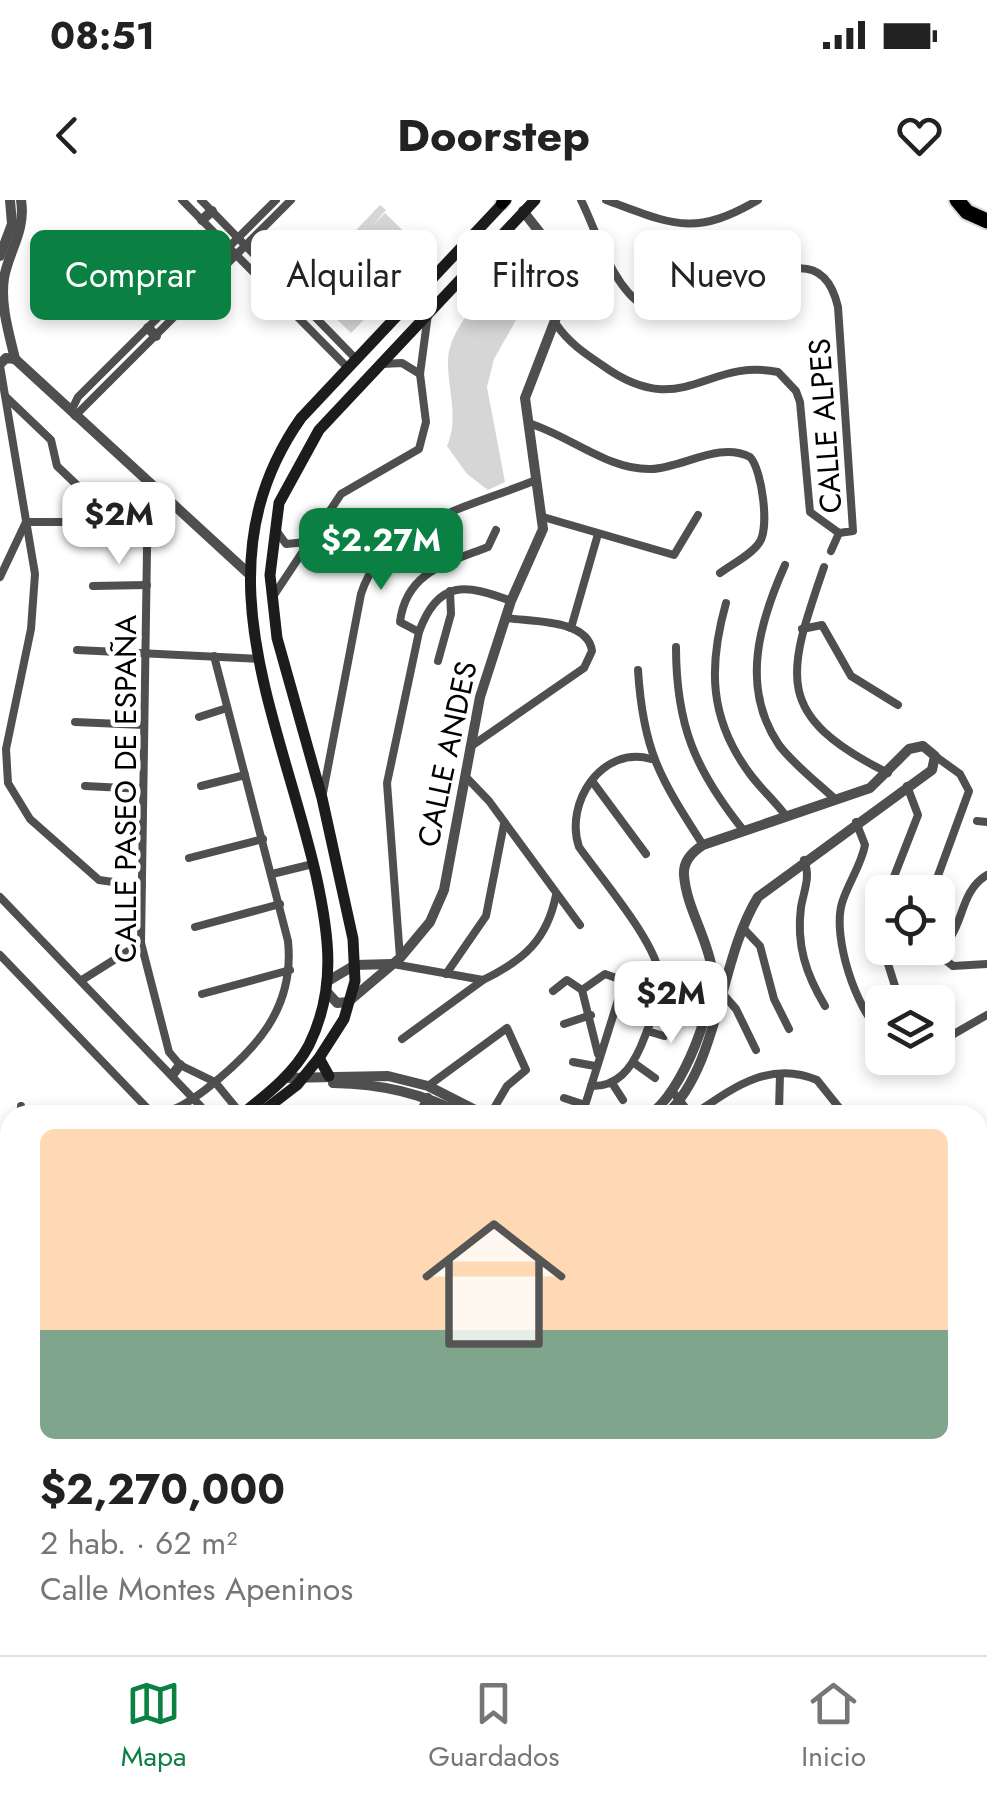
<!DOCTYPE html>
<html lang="es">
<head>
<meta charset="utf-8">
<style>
	:root { --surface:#fff; --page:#f6f6f6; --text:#222; --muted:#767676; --line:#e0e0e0; --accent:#0b8043 }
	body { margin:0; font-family:Jost,sans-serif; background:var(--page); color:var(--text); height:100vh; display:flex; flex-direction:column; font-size:38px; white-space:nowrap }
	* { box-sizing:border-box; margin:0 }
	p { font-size:32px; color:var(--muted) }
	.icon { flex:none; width:55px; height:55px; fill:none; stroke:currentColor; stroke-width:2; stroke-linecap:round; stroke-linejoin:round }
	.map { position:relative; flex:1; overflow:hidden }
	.panel { position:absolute; left:0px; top:905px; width:988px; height:550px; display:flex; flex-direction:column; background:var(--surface); border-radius:30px 30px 0 0; box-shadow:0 5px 15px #0003 }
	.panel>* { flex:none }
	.hud { position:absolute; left:30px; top:30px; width:928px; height:90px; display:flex; gap:20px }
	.fabs { position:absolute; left:865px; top:675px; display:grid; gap:20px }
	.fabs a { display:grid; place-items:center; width:90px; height:90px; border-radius:15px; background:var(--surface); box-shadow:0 5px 15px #0003; font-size:50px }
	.price { position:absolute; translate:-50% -85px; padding:0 22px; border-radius:20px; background:#fff; color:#222; font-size:32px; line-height:65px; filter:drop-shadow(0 2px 5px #0008) }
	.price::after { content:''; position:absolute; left:50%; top:60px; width:30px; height:22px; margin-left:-15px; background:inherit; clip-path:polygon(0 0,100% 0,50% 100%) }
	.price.current { background:var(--accent); color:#fff }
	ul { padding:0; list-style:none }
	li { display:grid; align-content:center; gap:20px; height:530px; padding:0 40px }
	li span { display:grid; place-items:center; height:310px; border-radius:15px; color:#555 }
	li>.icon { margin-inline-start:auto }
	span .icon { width:180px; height:180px; fill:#fffc; stroke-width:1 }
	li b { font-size:42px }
	.chip { padding:0 35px; border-radius:15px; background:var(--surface); box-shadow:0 5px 15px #0003; font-size:35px; line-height:90px }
	.chip.current { background:var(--accent); color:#fff }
	.status { display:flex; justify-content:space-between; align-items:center; height:70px; padding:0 50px; background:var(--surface); direction:ltr }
	.status svg { height:28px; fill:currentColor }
	header { display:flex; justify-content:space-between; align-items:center; height:130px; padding:0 40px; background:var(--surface); font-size:45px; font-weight:700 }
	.menu { display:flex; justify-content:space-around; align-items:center; height:140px; border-top:2px solid var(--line); background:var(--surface); font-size:28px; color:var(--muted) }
	.menu a { display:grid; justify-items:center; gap:5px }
	.menu .current { color:var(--accent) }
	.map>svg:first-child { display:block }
</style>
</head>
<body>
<div class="status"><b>08:51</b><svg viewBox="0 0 49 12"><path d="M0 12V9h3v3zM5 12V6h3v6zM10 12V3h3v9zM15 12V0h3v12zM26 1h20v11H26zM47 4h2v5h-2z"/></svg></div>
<header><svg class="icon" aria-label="back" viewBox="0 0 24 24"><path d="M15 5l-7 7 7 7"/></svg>Doorstep<svg class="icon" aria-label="heart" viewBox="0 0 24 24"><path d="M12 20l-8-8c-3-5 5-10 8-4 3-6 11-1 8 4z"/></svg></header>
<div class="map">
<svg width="987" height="1455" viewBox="0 0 987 1455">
	<rect width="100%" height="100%" fill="#fff"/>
	<g fill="#d6d6d6">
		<polygon points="380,5 386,10 373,25 385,13 427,54 351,133 303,86"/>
		<path d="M529,51L548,64L494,159L487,187L505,282L488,290L467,274L447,246C459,218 448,192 448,162C448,120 502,80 529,51Z"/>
	</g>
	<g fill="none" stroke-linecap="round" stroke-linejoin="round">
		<g stroke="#9d9d9d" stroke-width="8">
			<polyline points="978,1036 987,1035"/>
			<polyline points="693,1445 693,1455"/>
		</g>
		<defs>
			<polyline id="primary" points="502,3 504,0"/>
			<polyline id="motorway" points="957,0 967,12 987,21"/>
		</defs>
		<use href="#primary" stroke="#dbdbdb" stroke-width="16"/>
		<use href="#motorway" stroke="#dbdbdb" stroke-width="19"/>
		<g stroke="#4f4f4f" stroke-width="8">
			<polyline points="182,0 347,167"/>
			<polyline points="201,0 355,158"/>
			<path d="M606,0C672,24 693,38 758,0"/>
			<path d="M556,124C568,142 584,153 602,165C682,223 706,157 778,172L796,191L800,202L810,312L839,333L853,331L838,107C814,5 704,141 644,106C612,87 597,32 581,0"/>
			<polyline points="383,164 402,163 420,174"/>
			<polyline points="0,166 35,374 31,429 6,549 8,583 30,619 99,680 142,686"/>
			<polyline points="6,197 51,240 57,266 79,287 109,290"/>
			<polyline points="71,211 78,197 276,0"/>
			<polyline points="75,216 291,0"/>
			<path d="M528,223C569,235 607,270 651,269C683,268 719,241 750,257C762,269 770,329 759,343C751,355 732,364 720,373"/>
			<polyline points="148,284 141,743 169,852 180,865 215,882 242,915"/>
			<polyline points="543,317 674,355 698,315"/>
			<polyline points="26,322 149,322"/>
			<polyline points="276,330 286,344 307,342"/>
			<polyline points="831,351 839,333"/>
			<path d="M785,365C759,423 740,488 779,545C794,565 818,583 836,600"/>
			<path d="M824,367C786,477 773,515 888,573"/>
			<polyline points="0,377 26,322"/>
			<polyline points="93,386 147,385"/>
			<polyline points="274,395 341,294 419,249 426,222 420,174 428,114"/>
			<path d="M726,403C708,467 709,519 750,574C761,589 775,601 786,616"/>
			<polyline points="571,428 598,334"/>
			<polyline points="802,429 822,425 851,476 898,505"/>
			<path d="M419,432L400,422C406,372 447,363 488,347L496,330"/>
			<path d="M676,447C676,525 695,570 744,631"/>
			<polyline points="77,450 260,459"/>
			<polyline points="438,461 451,414 450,391"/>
			<path d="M638,470C643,551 660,578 703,645"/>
			<polyline points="199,517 227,508"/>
			<polyline points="75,522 144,525"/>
			<path d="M470,547L584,468L592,451C588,419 532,422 506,418"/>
			<polyline points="466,577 489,601 580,725"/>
			<polyline points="592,581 646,654"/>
			<polyline points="85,586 143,589"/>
			<polyline points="201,586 245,575"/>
			<path d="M323,593L361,394C383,323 473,306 536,280"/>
			<polyline points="977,621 987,622"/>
			<path d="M856,622L865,645C861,666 848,683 842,703C832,737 856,810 882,833"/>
			<polyline points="189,658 263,639"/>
			<path d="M804,660C811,677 804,690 801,707C796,745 806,774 825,806"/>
			<polyline points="272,674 313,664"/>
			<polyline points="888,692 918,615 907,586"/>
			<polyline points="932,692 969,591 960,574 935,556"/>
			<polyline points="0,697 209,915"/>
			<polyline points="882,708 879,723 882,747"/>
			<polyline points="195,727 280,704"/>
			<polyline points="743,728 760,746 774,799 789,829"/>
			<polyline points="883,748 900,802"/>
			<polyline points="930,748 953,766 987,764"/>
			<path d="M933,752C967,736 955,694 987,675"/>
			<path d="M0,755L148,909C172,916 187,903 205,890C255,851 295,809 288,741L214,456"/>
			<path d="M400,758L387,583L419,432C438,379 466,384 511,401"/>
			<path d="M393,764L483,780C524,760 547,740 556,695"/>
			<polyline points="446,774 486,716 504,624"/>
			<polyline points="82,780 141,743"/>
			<polyline points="553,791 567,780 582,790"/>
			<polyline points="722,793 736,809 756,850"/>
			<polyline points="202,794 290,770"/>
			<polyline points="659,795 677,800"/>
			<polyline points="564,824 591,815"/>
			<polyline points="647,831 664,836"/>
			<polyline points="402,839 483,780"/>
			<polyline points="938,843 987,815"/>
			<polyline points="573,862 595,866"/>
			<polyline points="634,863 655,878"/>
			<polyline points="612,883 623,900"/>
			<polyline points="428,886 507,828 526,870 507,886 490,915"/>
			<path d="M591,886C617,887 631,869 641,846C649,825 661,802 660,779C659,745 600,677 579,647C564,603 602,545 651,559"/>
			<polyline points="673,892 691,915"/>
			<polyline points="564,898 585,905"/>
			<polyline points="21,906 21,915"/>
			<polyline points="779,910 780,874"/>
			<polyline points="418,915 428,897"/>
			<polyline points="582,915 619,797 619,779 605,774 582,790 598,854"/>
			<path d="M693,915C730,890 769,859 817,880L845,915"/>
			<polyline points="978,928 978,967"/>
			<polyline points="0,970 10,956"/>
			<polyline points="0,1033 10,1029"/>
			<polyline points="0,1034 10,1064"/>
			<polyline points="0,1219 10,1215"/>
			<polyline points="978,1262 987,1269"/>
			<polyline points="0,1299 10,1311"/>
			<polyline points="978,1318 983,1322"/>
			<polyline points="978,1407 987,1415"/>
			<polyline points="131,1445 135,1455"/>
			<polyline points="413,1445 435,1453"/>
			<polyline points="709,1445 716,1455"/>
			<polyline points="180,1455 187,1445"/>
			<polyline points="253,1455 263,1445"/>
			<polyline points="341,1455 405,1445"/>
			<polyline points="460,1455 472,1445"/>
			<polyline points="515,1455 516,1445"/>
		</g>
		<g stroke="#4f4f4f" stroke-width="10">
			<polyline points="202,20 212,11"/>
			<polyline points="0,56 12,24 10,0"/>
			<polyline points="148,128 156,136"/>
			<polyline points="15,159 248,373"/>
			<path d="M15,159C9,133 0,105 4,78C9,50 26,31 21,0"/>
			<polyline points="0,164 6,158 15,159"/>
			<polyline points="328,781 355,765 392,764"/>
			<polyline points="327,792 337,803 348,802 400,758 430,722 444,690 480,497 511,401 543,329 525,198 569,84 555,52 523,11"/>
			<polyline points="173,874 180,865"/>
			<polyline points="284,878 388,876 428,886 485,915"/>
			<path d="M333,883C382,884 421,893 465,915"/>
			<path d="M649,915C682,894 718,802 711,764C705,734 686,705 684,675C683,662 692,652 703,645L870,588L909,549L923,546L935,556L932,570L758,697C719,760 720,864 666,915"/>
			<polyline points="978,1353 987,1360"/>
			<polyline points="978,1364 987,1372"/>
		</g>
		<g stroke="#1c1c1c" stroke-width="11">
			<polyline points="319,858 329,876"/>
			<path d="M241,915C266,895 294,874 309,845C337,788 329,734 316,675C280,518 197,366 301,218L506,0"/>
			<polyline points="258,915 297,885 319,858 344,819 355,781 353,739 322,598 277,438 270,375 279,303 319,230 535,0"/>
			<polyline points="0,1157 10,1153"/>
			<polyline points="0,1169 10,1165"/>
			<polyline points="978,1219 987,1222"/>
			<polyline points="978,1228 987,1233"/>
			<polyline points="0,1444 10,1444"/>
			<polyline points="649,1445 659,1455"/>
			<polyline points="910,1445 923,1455"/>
			<polyline points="957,1445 970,1455"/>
			<polyline points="30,1455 57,1445"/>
		</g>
		<use href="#primary" stroke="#000" stroke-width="12"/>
		<use href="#motorway" stroke="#000" stroke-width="15"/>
	</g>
	<g text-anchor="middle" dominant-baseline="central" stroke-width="9" stroke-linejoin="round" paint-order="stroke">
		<g font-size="30" fill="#000" stroke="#fff">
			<text transform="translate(825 226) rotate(-94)">CALLE ALPES</text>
			<text transform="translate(447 554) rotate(-78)">CALLE ANDES</text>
			<text transform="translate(125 589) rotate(-90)">CALLE PASEO DE ESPAÑA</text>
		</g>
	</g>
</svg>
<div class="fabs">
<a><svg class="icon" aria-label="locate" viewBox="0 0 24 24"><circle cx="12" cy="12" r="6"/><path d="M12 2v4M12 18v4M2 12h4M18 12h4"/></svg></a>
<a><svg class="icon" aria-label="layers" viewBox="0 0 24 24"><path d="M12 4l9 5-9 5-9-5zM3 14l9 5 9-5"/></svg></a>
</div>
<b class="price" style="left:119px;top:367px">$2M</b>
<b class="price current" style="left:381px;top:393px">$2.27M</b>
<b class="price" style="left:671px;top:846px">$2M</b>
<div class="hud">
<a class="chip current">Comprar</a>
<a class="chip">Alquilar</a>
<a class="chip">Filtros</a>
<a class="chip">Nuevo</a>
</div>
<section class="panel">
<ul>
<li><span style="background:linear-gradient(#ffd9b3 65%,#7fa58c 0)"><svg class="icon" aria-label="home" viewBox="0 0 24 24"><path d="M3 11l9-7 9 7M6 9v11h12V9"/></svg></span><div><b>$2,270,000</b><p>2 hab. · 62 m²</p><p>Calle Montes Apeninos</p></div></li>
</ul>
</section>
</div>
<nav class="menu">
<a class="current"><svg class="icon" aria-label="map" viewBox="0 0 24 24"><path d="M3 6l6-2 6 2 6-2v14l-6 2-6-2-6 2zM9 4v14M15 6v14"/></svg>Mapa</a>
<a><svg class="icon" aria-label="saved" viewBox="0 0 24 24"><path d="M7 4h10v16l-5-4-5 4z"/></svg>Guardados</a>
<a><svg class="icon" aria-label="home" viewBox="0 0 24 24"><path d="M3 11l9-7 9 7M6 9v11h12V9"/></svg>Inicio</a>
</nav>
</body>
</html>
